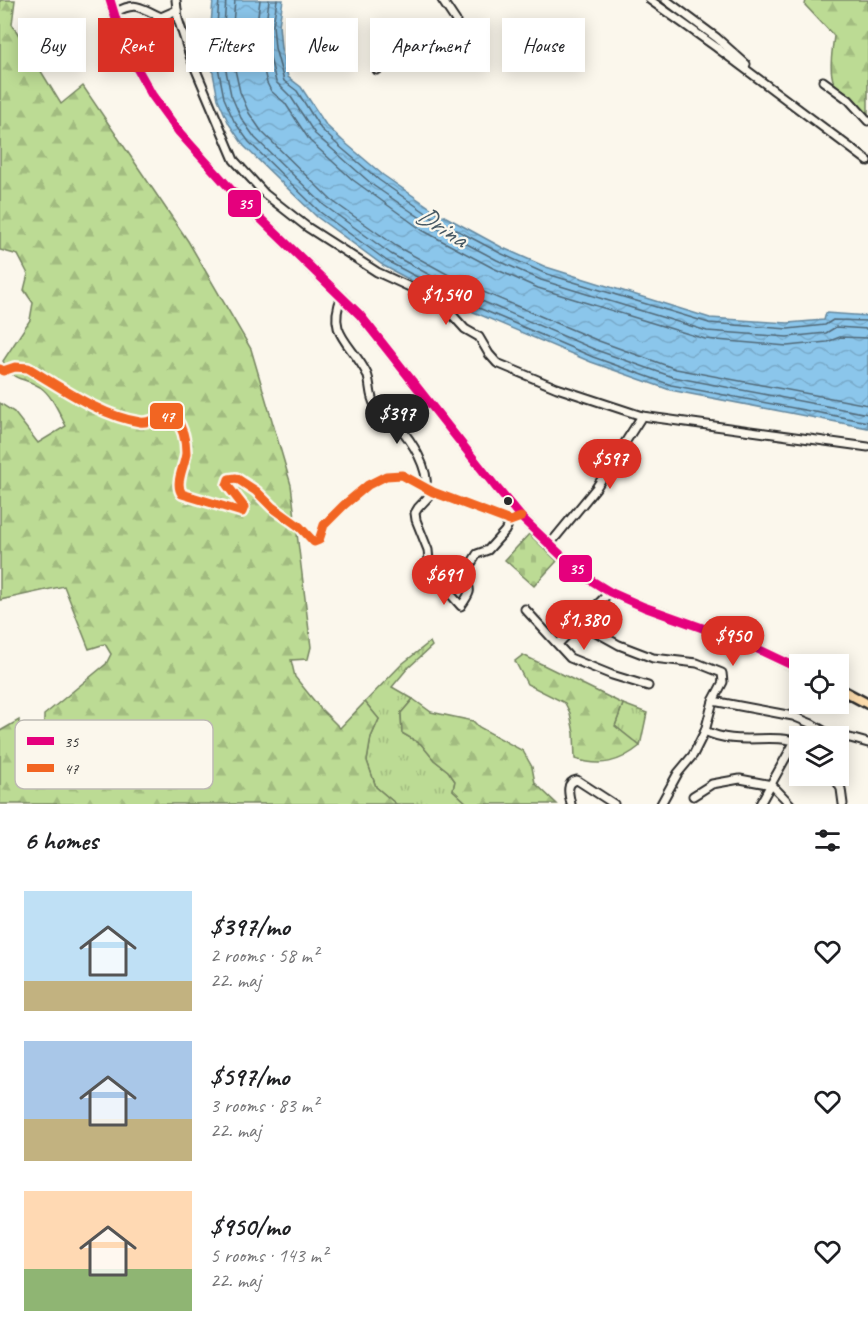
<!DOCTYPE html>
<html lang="en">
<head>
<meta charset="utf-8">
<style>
	:root { --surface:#fff; --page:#f2f2f2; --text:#202124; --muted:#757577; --accent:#d93025 }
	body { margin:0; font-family:Caveat,sans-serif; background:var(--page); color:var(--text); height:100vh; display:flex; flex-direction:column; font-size:22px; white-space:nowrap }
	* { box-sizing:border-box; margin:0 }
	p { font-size:20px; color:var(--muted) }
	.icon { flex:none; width:33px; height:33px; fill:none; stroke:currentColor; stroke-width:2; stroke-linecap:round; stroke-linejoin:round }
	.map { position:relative; height:804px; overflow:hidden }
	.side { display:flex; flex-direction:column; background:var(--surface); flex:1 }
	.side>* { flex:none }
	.banner { position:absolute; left:18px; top:18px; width:832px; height:54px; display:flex; gap:12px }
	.tools { position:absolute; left:789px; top:654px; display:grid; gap:12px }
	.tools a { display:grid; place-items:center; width:60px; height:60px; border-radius:0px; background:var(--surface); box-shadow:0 3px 15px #0003; font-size:30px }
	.price { position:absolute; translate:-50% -51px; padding:0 14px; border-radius:21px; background:var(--accent); color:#fff; font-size:20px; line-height:39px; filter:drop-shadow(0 2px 3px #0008) }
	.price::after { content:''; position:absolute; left:50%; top:36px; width:18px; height:14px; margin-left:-9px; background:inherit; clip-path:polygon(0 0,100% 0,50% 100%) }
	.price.current { background:#222; color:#fff }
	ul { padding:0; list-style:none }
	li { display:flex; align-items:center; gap:18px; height:150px; padding:0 24px }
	li span { display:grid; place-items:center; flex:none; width:168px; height:120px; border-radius:0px; color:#555 }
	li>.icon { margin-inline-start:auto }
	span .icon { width:72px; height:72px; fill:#fffc; stroke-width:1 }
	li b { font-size:26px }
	h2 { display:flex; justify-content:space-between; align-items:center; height:72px; padding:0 24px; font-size:26px }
	.pill { padding:0 21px; border-radius:0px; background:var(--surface); box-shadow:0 3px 15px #0003; font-size:21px; line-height:54px }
	.pill.current { background:var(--accent); color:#fff }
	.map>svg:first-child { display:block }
</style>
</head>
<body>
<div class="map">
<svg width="868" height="804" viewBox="0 0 868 804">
	<defs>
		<pattern id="grass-tufts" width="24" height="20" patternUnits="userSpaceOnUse" patternTransform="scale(1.5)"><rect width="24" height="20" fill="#bcdb94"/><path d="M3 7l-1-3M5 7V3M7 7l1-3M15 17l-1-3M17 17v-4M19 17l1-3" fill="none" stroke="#a2bc80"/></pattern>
		<pattern id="forest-firs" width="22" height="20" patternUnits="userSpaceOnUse" patternTransform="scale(1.5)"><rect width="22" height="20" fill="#bcdb94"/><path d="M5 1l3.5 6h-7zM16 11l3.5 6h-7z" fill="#a2bc80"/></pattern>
		<pattern id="cemetery-stones" width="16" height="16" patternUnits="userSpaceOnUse" patternTransform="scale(1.5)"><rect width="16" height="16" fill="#bcdb94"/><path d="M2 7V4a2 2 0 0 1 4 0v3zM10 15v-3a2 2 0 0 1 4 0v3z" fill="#a2bc80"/></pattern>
		<pattern id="water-waves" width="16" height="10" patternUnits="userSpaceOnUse" patternTransform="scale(1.5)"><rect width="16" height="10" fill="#8bc6eb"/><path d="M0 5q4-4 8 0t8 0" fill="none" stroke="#78aaca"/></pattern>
	</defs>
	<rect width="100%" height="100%" fill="#fbf7ec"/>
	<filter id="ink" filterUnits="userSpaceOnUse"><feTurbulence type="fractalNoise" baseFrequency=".0167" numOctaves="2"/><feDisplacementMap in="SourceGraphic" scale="12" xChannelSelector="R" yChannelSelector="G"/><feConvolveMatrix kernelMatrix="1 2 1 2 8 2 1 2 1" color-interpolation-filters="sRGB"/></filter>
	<g filter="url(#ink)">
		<g fill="url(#grass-tufts)" stroke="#748360" stroke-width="1.5">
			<polygon points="430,642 432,646 407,669 392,687 413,699 401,713 402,733 421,744 434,760 448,771 455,781 453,790 468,804 396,804 376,787 367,761 371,737 379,719 365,702 402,664"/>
			<polygon points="623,704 647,713 640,746 615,726"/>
		</g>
		<g fill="url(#forest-firs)" stroke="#748360" stroke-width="1.5">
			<path d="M0,0H15L12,24L61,104L83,86L188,241L251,349L291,485L311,647L308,659L291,660L295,677L320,708L340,728L365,702L379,719L371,737L367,761L376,787L396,804H0V731L19,720L20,748L36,751L44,733V715L106,664L111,654L105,644L89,649L64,586L0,600V403L14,412L38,443L66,426C59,413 52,395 40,387C20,375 15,384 3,361L30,320L33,303L24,290L28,274L18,255L0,250Z"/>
			<path d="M806,0H868V120C831,87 827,86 834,36L805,5Z"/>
			<path d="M523,655L623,704L615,726L640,746C619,763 601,767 575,759L574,733L570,713L565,703L527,684L515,661Z"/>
			<polygon points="413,699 431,712 473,721 479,727 523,751 532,767 535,783 557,804 468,804 453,790 455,781 448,771 434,760 421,744 402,733 401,713"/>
		</g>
		<polygon fill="url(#cemetery-stones)" stroke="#748360" stroke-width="1.5" points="529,534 557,561 534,586 505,560"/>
		<polygon fill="url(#water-waves)" stroke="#65889e" stroke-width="1.5" points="213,0 283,0 279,25 281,48 288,77 301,87 326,125 343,141 383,175 435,211 503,248 546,267 710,318 788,323 824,320 826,313 868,316 868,428 670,390 591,362 457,305 384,266 317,217 244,146 229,124 218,99 212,68 210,37"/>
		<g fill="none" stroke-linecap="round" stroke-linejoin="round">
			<g stroke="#516978" stroke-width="1.5">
				<polyline points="219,0 216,37 218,67 224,98 234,121 249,142 320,212 387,261 460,300 593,357 671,385 868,422"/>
				<polyline points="226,0 223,37 225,66 231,95 241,118 255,138 325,206 391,254 463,293 596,350 673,377 868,414"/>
				<polyline points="235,0 232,37 234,65 240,92 249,113 262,132 331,200 396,246 467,285 599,341 676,369 868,405"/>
				<polyline points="260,0 257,24 259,50 267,83 271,91 285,103 310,141 353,180 422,230 446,243 493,268 538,288 705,339 787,346 827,342 840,337 868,338"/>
				<polyline points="269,0 266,24 268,49 276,82 291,97 315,134 374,186 428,223 450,235 497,260 541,280 707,331 787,337 826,333 836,327 868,329"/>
				<polyline points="277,0 273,25 275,48 284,81 297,91 321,129 339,146 379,180 432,217 500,253 544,273 709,323 788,329 825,325 833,320 868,321"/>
			</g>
			<defs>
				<g id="minor">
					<polyline points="176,0 178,19 190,56 234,160 265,194 307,227 377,272 425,294 447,309 465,329 479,337 489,354 497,363 557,388 642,416 868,447"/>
					<polyline points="650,0 716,47 868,161"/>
					<polyline points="666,0 717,38 746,64"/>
					<path d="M114,13C138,0 139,8 161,17L177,10"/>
					<polyline points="377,70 455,27 456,21 442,0"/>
					<polyline points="823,81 849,100 868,121"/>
					<path d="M342,296C325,335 353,344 367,374C371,383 369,397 375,405C382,413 392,419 399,427C412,441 429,469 426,488"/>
					<path d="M0,369L3,371L15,367L28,368C62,388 101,416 140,422C154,424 162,412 175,417C183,428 186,440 186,453C185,466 174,483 182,494L242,512L244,507L227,485L229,479L236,478L256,491L272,507L300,527L314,542L319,540L324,525L344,505L368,485L386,476L402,475L433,492L510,521L521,517"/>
					<path d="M433,492L418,508L415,513L416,520L428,550L430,571L461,606C477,584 465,591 466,572L477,554L488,550L505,531L510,521"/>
					<polyline points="550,544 596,488 642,416"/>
					<polyline points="525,609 570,658 612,675 648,686"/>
					<polyline points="581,622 592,630 619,645 653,658 697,663 722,673 723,682 713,701 705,731 693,755 678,773 661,804"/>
					<polyline points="558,644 610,592"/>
					<polyline points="713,701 793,716 812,724 832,736"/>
					<path d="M705,731C737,747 771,732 800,743"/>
					<polyline points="838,738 850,738 868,743"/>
					<polyline points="834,776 841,789 843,804"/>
					<polyline points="693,796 712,784 740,779 772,785 790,804"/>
					<path d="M571,804C569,795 565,782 577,780L614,804"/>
					<polyline points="760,804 795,741"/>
				</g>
				<g id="major">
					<polyline points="110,0 118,26 133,61 152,95 179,132 234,193 360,315 495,486 521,517 566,560 584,576 610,592 644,607 747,644 800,669"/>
					<polyline points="838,688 868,704"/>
				</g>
			</defs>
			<use href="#minor" stroke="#2b2b2b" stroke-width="11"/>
			<use href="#major" stroke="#2b2b2b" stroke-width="13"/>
			<use href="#minor" stroke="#fbf7ec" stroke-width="7"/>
			<use href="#major" stroke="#fddcac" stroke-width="8"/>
			<defs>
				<polyline id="bus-1" points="110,0 118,26 133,61 152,95 179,132 234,193 360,315 495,486 521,517 566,560 584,576 610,592 644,607 747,644 800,669"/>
				<path id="bus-2" d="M0,369L3,371L15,367L28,368C62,388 101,416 140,422C154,424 162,412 175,417C183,428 186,440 186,453C185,466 174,483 182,494L242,512L244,507L227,485L229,479L236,478L256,491L272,507L300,527L314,542L319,540L324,525L344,505L368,485L386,476L402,475L433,492L510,521L521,517"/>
			</defs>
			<use href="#bus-1" stroke="#fbf7ec" stroke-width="14"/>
			<use href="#bus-2" stroke="#fbf7ec" stroke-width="14"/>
			<use href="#bus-1" stroke="#e5007d" stroke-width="9"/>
			<use href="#bus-2" stroke="#f26522" stroke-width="9"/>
		</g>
	</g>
	<circle fill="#2b2b2b" stroke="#fbf7ec" stroke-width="2" cx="508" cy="501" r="5"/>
	<g text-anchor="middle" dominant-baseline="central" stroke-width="4.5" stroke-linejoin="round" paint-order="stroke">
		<g font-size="27" font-style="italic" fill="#485a65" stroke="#fbf7ec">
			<text transform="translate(442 226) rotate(32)">Drina</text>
		</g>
	</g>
	<rect x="15" y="720" width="198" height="69" rx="9" fill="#fbf7ec" stroke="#bdbab2" stroke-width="1.5"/>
	<rect x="27" y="737" width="27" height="8" fill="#e5007d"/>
	<rect x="27" y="764" width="27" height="8" fill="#f26522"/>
	<g font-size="16" fill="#2b2b2b">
		<text x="64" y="747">35</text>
		<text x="64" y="774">47</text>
	</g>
	<g stroke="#fbf7ec" stroke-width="2">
		<rect x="227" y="189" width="35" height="29" rx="6" fill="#e5007d"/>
		<rect x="149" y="402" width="35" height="28" rx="6" fill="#f26522"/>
		<rect x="558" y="554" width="35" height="29" rx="6" fill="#e5007d"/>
	</g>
	<g font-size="16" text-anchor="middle" font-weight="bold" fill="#fff">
		<text x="245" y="209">35</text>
		<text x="167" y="422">47</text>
		<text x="576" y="574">35</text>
	</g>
</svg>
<div class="tools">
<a><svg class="icon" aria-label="locate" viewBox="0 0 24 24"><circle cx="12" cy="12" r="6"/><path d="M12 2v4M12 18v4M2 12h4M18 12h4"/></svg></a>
<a><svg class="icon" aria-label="layers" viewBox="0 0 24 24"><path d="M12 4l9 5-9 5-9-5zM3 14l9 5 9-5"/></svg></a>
</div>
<b class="price" style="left:446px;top:326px">$1,540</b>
<b class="price current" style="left:397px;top:445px">$397</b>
<b class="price" style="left:610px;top:490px">$597</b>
<b class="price" style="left:444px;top:606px">$691</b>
<b class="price" style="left:584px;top:651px">$1,380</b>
<b class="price" style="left:733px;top:667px">$950</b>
<div class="banner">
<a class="pill">Buy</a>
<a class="pill current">Rent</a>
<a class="pill">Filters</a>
<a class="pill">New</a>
<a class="pill">Apartment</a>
<a class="pill">House</a>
</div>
</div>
<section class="side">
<h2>6 homes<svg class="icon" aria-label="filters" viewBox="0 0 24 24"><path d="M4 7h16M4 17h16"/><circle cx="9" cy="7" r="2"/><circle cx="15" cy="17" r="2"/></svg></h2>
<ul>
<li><span style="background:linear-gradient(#bfe0f5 75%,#c2b280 0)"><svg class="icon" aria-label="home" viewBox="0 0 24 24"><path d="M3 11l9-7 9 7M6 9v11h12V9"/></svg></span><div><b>$397/mo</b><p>2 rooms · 58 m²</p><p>22. maj</p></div><svg class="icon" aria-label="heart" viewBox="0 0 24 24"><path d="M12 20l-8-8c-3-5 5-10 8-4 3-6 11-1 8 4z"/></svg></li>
<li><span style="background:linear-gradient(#a9c7e8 65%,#c2b280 0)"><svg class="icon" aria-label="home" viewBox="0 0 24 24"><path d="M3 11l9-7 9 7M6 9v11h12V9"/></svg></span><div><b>$597/mo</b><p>3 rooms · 83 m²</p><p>22. maj</p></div><svg class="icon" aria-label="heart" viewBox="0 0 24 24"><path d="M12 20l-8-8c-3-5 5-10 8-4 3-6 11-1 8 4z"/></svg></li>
<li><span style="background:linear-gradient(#ffd9b3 65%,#8fb573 0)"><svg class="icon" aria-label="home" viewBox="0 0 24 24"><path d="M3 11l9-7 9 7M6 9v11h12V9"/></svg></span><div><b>$950/mo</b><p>5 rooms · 143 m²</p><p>22. maj</p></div><svg class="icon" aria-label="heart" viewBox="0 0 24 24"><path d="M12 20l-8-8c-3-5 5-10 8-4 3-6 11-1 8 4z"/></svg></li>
</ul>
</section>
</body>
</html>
